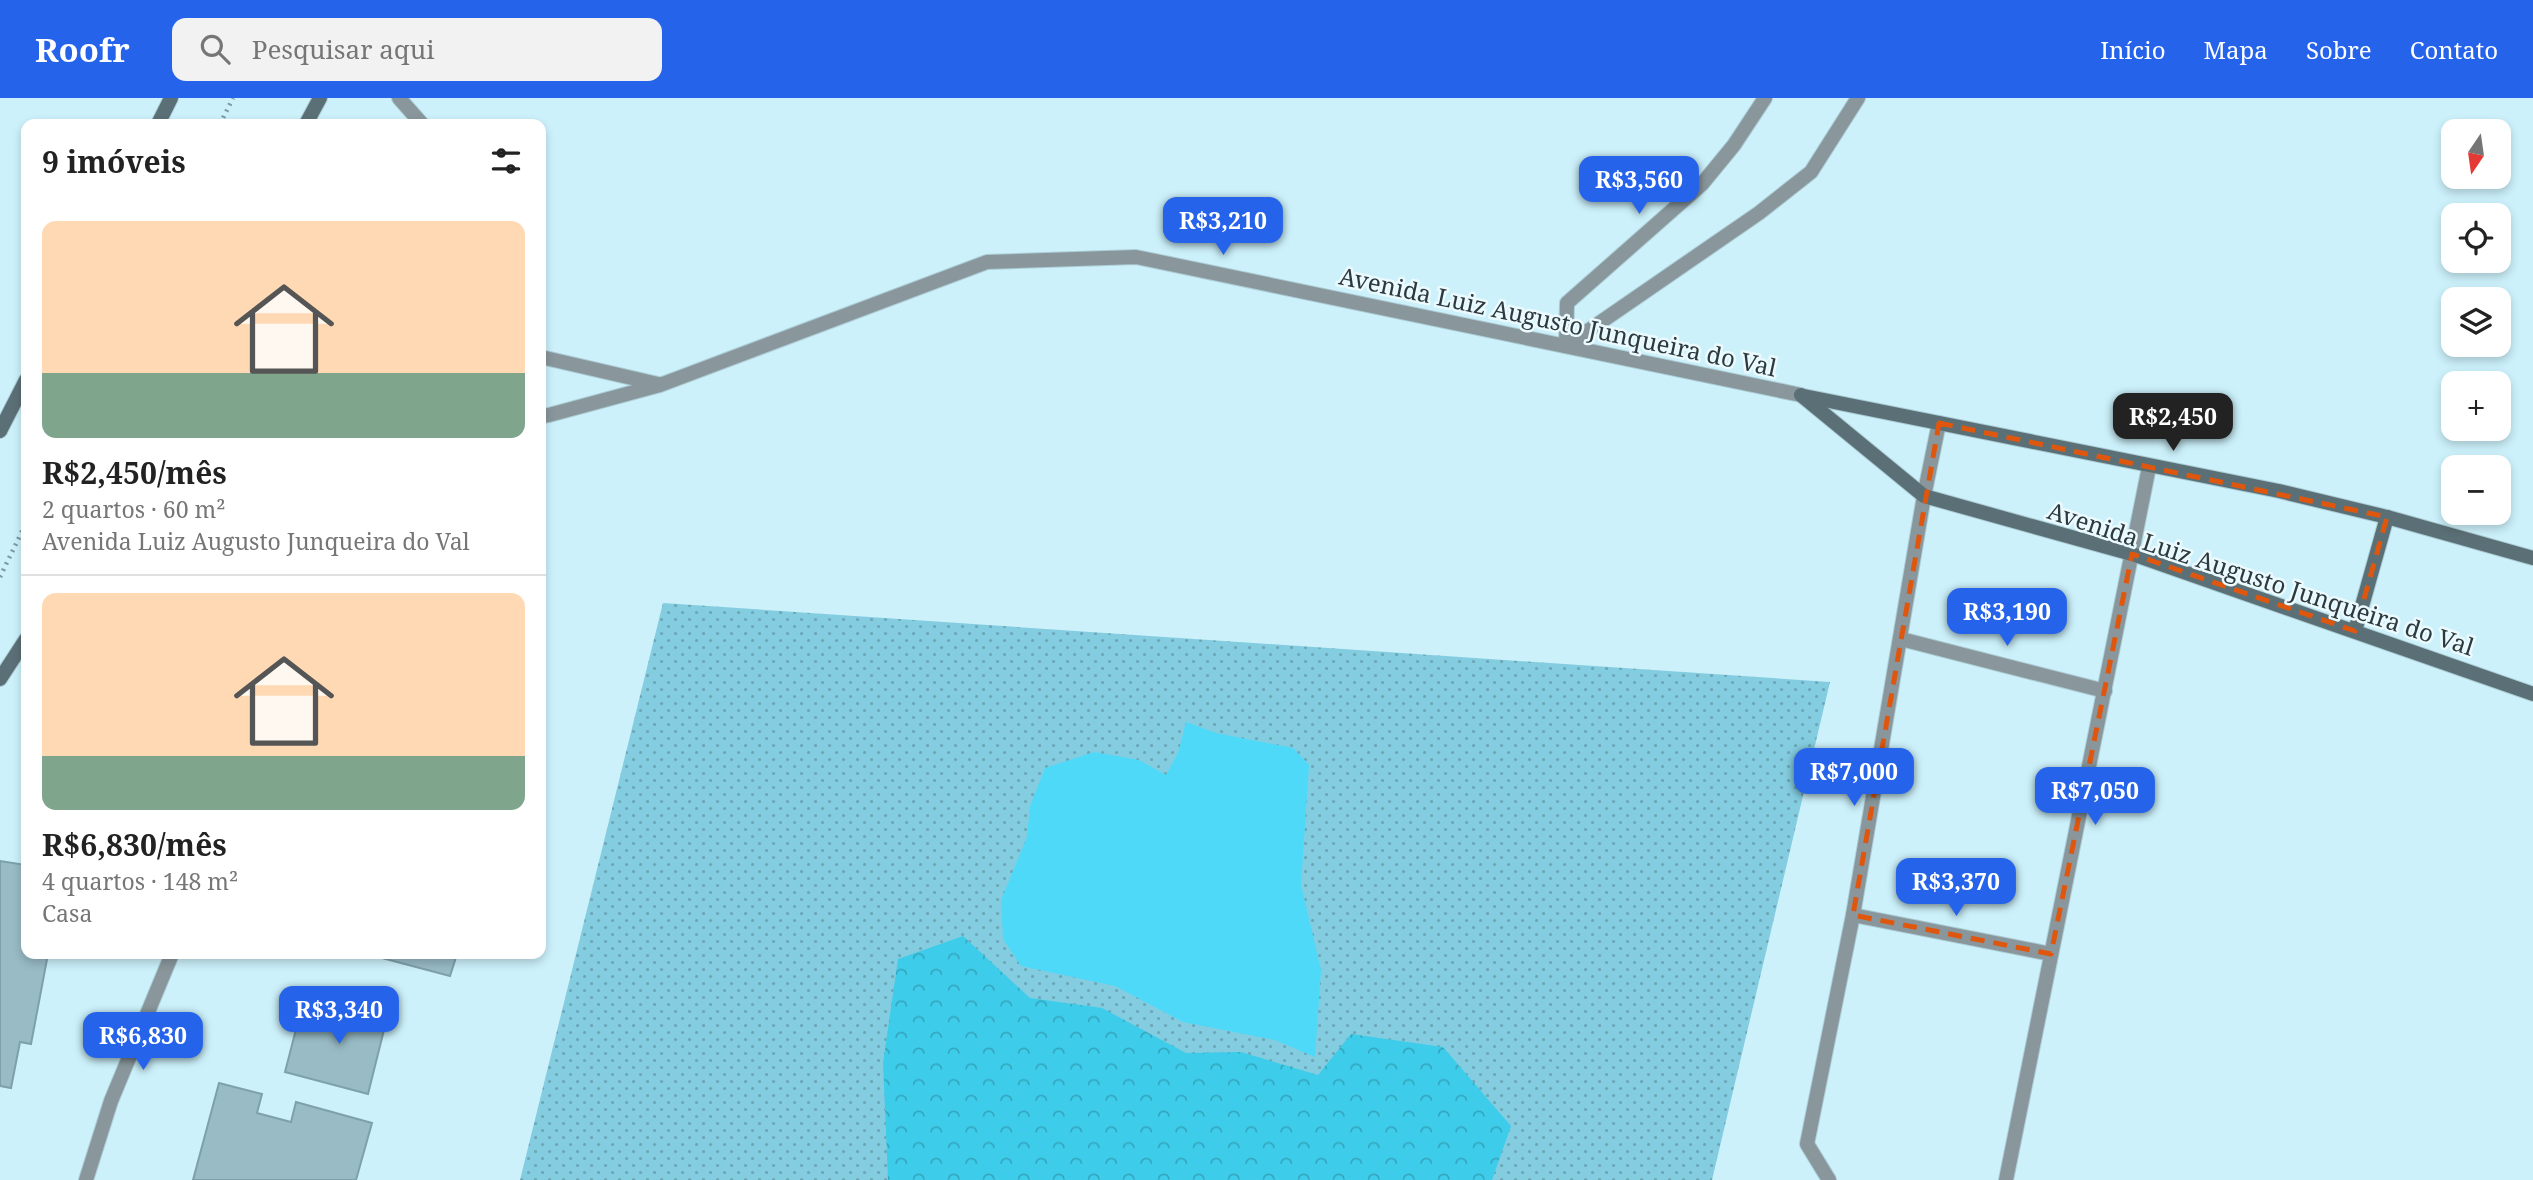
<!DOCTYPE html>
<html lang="pt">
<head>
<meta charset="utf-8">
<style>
	:root { --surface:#fff; --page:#f2f2f2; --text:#222; --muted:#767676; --line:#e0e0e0; --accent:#2563eb }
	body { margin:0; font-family:"Noto Serif",serif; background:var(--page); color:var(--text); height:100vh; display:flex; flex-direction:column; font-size:26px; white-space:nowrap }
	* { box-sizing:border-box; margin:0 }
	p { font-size:23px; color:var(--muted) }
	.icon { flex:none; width:38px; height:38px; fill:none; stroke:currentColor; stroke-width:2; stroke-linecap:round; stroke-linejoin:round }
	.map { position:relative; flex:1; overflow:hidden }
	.panel { position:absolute; left:21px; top:21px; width:525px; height:840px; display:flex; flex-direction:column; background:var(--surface); border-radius:14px; box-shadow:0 4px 10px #0003 }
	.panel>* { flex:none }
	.needle { width:46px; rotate:193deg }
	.controls { position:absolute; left:2441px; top:21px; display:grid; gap:14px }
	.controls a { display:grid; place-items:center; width:70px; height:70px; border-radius:14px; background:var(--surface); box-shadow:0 4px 10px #0003; font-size:35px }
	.price { position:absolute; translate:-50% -60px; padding:0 16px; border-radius:14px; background:var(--accent); color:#fff; font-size:23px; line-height:46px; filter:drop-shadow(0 2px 4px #0008) }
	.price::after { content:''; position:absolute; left:50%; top:42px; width:21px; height:16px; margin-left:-10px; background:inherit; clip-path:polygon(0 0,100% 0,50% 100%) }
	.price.on { background:#222; color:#fff }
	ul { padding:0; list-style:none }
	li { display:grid; align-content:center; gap:14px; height:371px; padding:0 21px }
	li+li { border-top:2px solid var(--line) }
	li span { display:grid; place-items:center; height:217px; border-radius:14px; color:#555 }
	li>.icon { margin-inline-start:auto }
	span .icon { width:126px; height:126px; fill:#fffc; stroke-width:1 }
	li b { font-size:30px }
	h2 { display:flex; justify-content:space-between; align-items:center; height:84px; padding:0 21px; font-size:30px }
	header { display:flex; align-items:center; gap:42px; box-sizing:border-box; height:98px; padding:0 35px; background:var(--accent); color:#fff }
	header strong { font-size:33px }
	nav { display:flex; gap:38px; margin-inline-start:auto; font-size:24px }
	.search { width:490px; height:63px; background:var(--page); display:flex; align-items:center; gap:18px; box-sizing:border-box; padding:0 24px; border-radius:14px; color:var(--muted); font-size:26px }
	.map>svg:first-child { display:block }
</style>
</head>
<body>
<header>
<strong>Roofr</strong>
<div class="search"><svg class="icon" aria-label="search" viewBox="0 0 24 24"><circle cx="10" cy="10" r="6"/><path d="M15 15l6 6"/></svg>Pesquisar aqui</div>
<nav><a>Início</a><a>Mapa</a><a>Sobre</a><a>Contato</a></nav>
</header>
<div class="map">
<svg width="2533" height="1082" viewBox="0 0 2533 1082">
	<defs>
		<pattern id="grass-dots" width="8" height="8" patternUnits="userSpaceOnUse" patternTransform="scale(1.75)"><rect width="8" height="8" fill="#84cde0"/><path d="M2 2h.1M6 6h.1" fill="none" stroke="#6ca7b7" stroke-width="1.8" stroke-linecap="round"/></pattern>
		<pattern id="forest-crowns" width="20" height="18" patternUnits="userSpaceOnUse" patternTransform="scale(1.75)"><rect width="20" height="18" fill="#3ecceb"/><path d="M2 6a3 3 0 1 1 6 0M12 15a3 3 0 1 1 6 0" fill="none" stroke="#34a7c0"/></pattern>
	</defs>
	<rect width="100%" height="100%" fill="#ccf1fb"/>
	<polygon fill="url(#grass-dots)" points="663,505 1830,584 1712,1082 520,1082"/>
	<polygon fill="url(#forest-crowns)" points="963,838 1030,900 1102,910 1186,955 1241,954 1318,977 1351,936 1443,949 1511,1028 1492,1082 888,1082 883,965 898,861"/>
	<polygon fill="#4fd9f9" points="1186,624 1216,635 1293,650 1309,667 1301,787 1321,872 1315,959 1275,942 1183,924 1115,888 1021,868 1003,841 1001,802 1027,739 1030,708 1045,670 1094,654 1139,662 1166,677 1178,655"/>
	<g fill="#98bbc5" stroke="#7ea0aa" stroke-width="2">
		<polygon points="0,763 26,767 26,856 48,856 31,946 20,944 11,990 0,988"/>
		<polygon points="367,856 457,856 450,878"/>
		<polygon points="358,899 390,908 368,996 285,974 302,908 353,921"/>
		<polygon points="219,985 262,996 257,1015 291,1024 296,1004 372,1025 356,1082 193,1082"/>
	</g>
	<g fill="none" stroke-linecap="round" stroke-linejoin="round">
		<defs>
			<g id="street">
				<polyline points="399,0 422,26"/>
				<polyline points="1566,248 1759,115 1811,74 1858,0"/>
				<polyline points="1566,248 1567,205 1702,86 1734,47 1765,0"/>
				<polyline points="541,259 658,286"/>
				<polyline points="541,318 549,317 660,287 987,164 1136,159 1801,297"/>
				<polyline points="1901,541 2105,593"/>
				<polyline points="1853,817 2051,856"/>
				<polyline points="86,1082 111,1003 172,856"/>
				<polyline points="1829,1082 1807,1046 1853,817 1924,398 1939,325"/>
				<polyline points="2006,1082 2149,369"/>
			</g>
			<g id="secondary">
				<polyline points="158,26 171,0"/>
				<polyline points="306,26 320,0"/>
				<polyline points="1801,297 1924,398 2132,456 2533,596"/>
				<polyline points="1804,298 2279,393 2387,419 2533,460"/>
				<polyline points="0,333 26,282"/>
				<polyline points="2355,533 2387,419"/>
				<polyline points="0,581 26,541"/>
			</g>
		</defs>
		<use href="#street" stroke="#acccd5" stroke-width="16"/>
		<use href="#secondary" stroke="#acccd5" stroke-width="16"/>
		<g stroke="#7e989f" stroke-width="4.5" stroke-dasharray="2 5" stroke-linecap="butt">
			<polyline points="220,26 233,0"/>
			<polyline points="0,479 26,425"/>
		</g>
		<use href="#street" stroke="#89979c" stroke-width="14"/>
		<use href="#secondary" stroke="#5b7076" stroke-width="14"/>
	</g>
	<path fill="none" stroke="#df570e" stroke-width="5" stroke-dasharray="14 9" stroke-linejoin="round" d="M1939,325L2387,419L2355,533L2132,456L2051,856L1853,817Z"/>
	<g text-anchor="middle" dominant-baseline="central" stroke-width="5" stroke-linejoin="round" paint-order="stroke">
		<g font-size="24" fill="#2c3a3e" stroke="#ebfafe">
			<text transform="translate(1558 223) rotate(12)">Avenida Luiz Augusto Junqueira do Val</text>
			<text transform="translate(2261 480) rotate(18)">Avenida Luiz Augusto Junqueira do Val</text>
		</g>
	</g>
</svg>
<div class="controls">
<a><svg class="needle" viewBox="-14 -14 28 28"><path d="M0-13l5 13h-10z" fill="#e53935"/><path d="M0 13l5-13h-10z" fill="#767676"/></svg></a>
<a><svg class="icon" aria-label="locate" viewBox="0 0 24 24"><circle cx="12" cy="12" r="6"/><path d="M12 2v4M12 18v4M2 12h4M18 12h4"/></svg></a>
<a><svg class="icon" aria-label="layers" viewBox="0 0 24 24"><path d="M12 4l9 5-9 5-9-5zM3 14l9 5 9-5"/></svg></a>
<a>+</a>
<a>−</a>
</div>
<b class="price" style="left:1639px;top:118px">R$3,560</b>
<b class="price" style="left:1223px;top:159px">R$3,210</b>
<b class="price on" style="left:2173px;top:355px">R$2,450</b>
<b class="price" style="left:2007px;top:550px">R$3,190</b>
<b class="price" style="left:1854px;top:710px">R$7,000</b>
<b class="price" style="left:2095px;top:729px">R$7,050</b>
<b class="price" style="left:1956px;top:820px">R$3,370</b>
<b class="price" style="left:339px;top:948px">R$3,340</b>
<b class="price" style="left:143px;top:974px">R$6,830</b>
<section class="panel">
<h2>9 imóveis<svg class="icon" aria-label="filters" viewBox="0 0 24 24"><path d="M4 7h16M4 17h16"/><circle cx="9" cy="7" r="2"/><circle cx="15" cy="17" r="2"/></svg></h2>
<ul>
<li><span style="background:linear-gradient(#ffd9b3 70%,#7fa58c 0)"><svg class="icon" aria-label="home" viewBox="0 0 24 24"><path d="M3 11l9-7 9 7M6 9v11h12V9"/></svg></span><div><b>R$2,450/mês</b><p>2 quartos · 60 m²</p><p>Avenida Luiz Augusto Junqueira do Val</p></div></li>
<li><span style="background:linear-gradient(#ffd9b3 75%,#7fa58c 0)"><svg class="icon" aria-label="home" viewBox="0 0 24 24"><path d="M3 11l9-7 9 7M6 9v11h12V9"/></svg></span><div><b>R$6,830/mês</b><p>4 quartos · 148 m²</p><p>Casa</p></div></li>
</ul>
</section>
</div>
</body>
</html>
